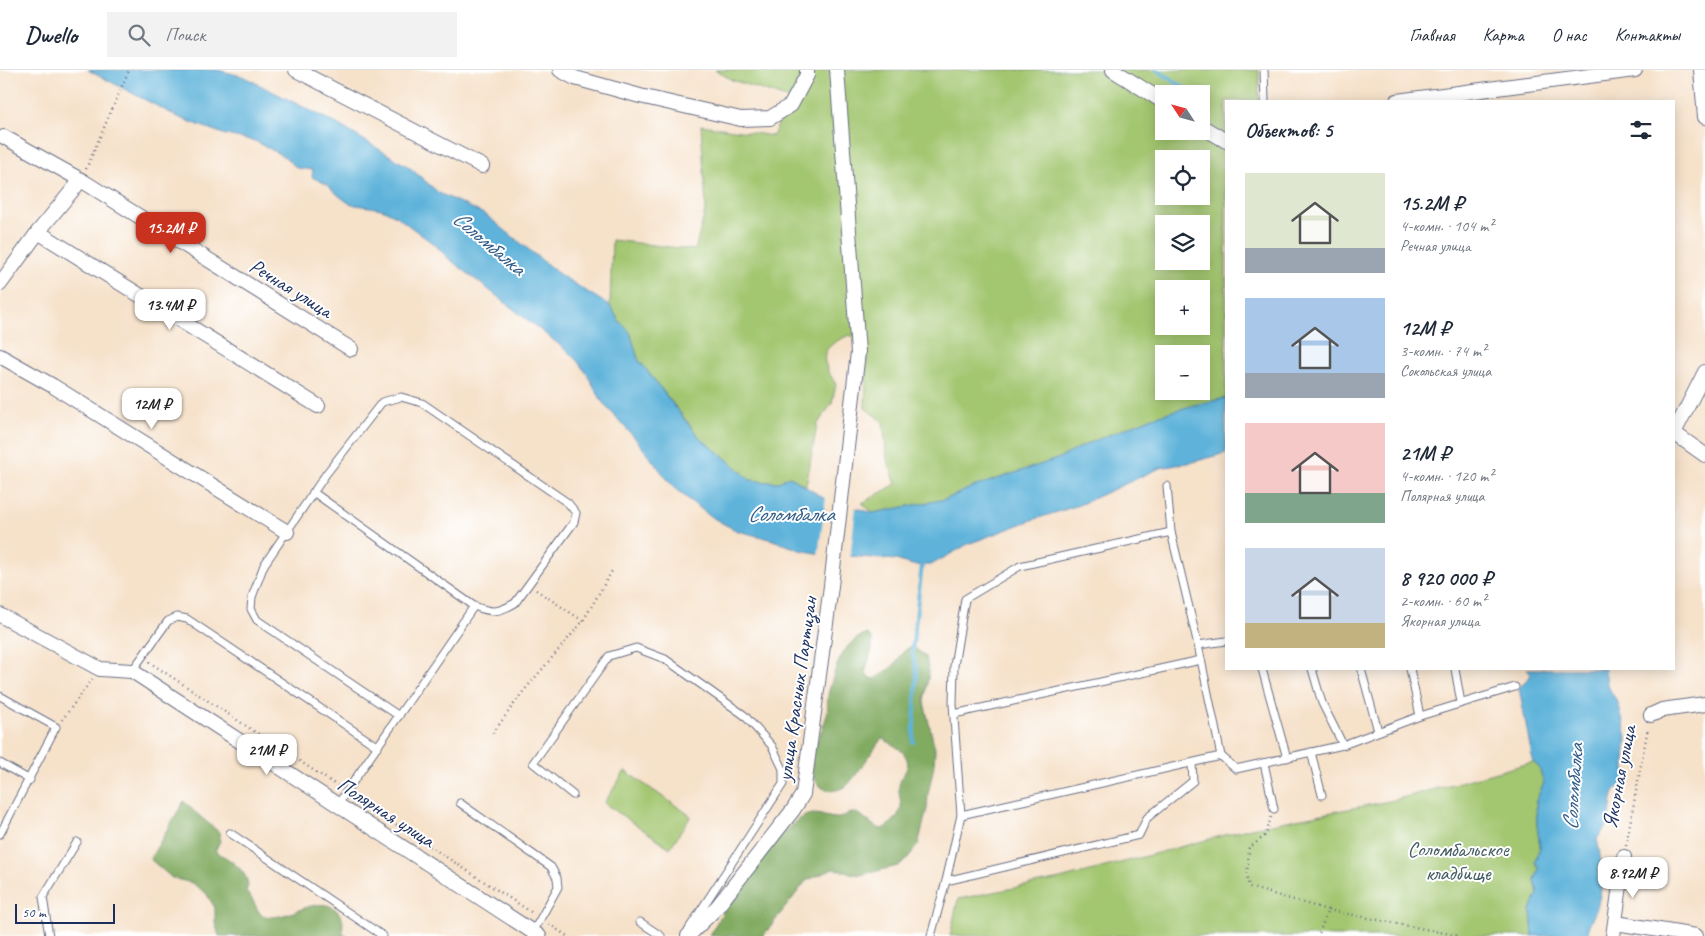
<!DOCTYPE html>
<html lang="ru">
<head>
<meta charset="utf-8">
<style>
	:root { --surface:#fff; --page:#f2f2f3; --text:#1f2937; --muted:#747a83; --line:#e0e1e3; --accent:#c8321e }
	body { margin:0; font-family:Caveat,sans-serif; background:var(--page); color:var(--text); height:100vh; display:flex; flex-direction:column; font-size:19px; white-space:nowrap }
	* { box-sizing:border-box; margin:0 }
	p { font-size:16px; color:var(--muted) }
	.icon { flex:none; width:28px; height:28px; fill:none; stroke:currentColor; stroke-width:2; stroke-linecap:round; stroke-linejoin:round }
	.map { position:relative; flex:1; overflow:hidden }
	.sheet { position:absolute; left:1225px; top:30px; width:450px; height:570px; display:flex; flex-direction:column; background:var(--surface); border-radius:0px; box-shadow:0 2px 12px #0003 }
	.sheet>* { flex:none }
	.needle { width:32px; rotate:306deg }
	.fabs { position:absolute; left:1155px; top:15px; display:grid; gap:10px }
	.fabs a { display:grid; place-items:center; width:55px; height:55px; border-radius:0px; background:var(--surface); box-shadow:0 2px 12px #0003; font-size:25px }
	.scale { position:absolute; left:15px; bottom:12px; width:100px; box-sizing:border-box; padding-left:5px; border:2px solid #1b2f5e; border-top:0; font-size:14px; line-height:18px; white-space:nowrap; color:#1b2f5e; -webkit-text-stroke:4px #fff; paint-order:stroke }
	.price { position:absolute; translate:-50% -42px; padding:0 11px; border-radius:10px; background:#fff; color:#222; font-size:16px; line-height:32px; filter:drop-shadow(0 1px 2px #0008) }
	.price::after { content:''; position:absolute; left:50%; top:30px; width:15px; height:11px; margin-left:-8px; background:inherit; clip-path:polygon(0 0,100% 0,50% 100%) }
	.price.selected { background:var(--accent); color:#fff }
	ul { padding:0; list-style:none }
	li { display:flex; align-items:center; gap:15px; height:125px; padding:0 20px }
	li span { display:grid; place-items:center; flex:none; width:140px; height:100px; border-radius:0px; color:#555 }
	li>.icon { margin-inline-start:auto }
	span .icon { width:60px; height:60px; fill:#fffc; stroke-width:1 }
	li b { font-size:21px }
	h2 { display:flex; justify-content:space-between; align-items:center; height:60px; padding:0 20px; font-size:21px }
	header { display:flex; align-items:center; gap:30px; box-sizing:border-box; height:70px; padding:0 25px; background:var(--surface); border-bottom:1px solid var(--line) }
	header strong { font-size:24px }
	nav { display:flex; gap:28px; margin-inline-start:auto; font-size:18px }
	.search { width:350px; height:45px; background:var(--page); display:flex; align-items:center; gap:12px; box-sizing:border-box; padding:0 18px; border-radius:0px; color:var(--muted); font-size:19px }
	.map>svg:first-child { display:block }
</style>
</head>
<body>
<header>
<strong>Dwello</strong>
<div class="search"><svg class="icon" aria-label="search" viewBox="0 0 24 24"><circle cx="10" cy="10" r="6"/><path d="M15 15l6 6"/></svg>Поиск</div>
<nav><a>Главная</a><a>Карта</a><a>О нас</a><a>Контакты</a></nav>
</header>
<div class="map">
<svg width="1705" height="866" viewBox="0 0 1705 866">
	<rect width="100%" height="100%" fill="#fff"/>
	<filter id="ink" filterUnits="userSpaceOnUse"><feTurbulence type="fractalNoise" baseFrequency=".02" numOctaves="2"/><feDisplacementMap in="SourceGraphic" scale="10" xChannelSelector="R" yChannelSelector="G"/><feConvolveMatrix kernelMatrix="1 2 1 2 8 2 1 2 1" color-interpolation-filters="sRGB"/></filter>
	<filter id="wash" filterUnits="userSpaceOnUse"><feTurbulence type="fractalNoise" baseFrequency=".0096" numOctaves="4" result="noise"/><feDisplacementMap in="SourceGraphic" scale="20" xChannelSelector="R" yChannelSelector="G"/><feGaussianBlur stdDeviation="1.12" result="paint"/><feColorMatrix in="noise" values="0 0 0 0 0 0 0 0 0 0 0 0 0 0 0 0 0 1.4 0 .05"/><feComposite in="paint" operator="in"/></filter>
	<g filter="url(#wash)">
		<rect width="100%" height="100%" fill="#f6e1c9"/>
		<g fill="#a3c66f" stroke="#5f7a66" fill-rule="evenodd">
			<path d="M715,0H1259V31H1226V328L1194,335L1153,347L1087,374L1060,388L973,417L946,429L873,443L862,433L896,414L887,389L883,352L865,338L867,277L850,265C820,277 818,287 836,314L832,333L817,355L806,416L789,406L779,412H764L750,410L735,396L700,368L638,289L630,262L620,252L610,236L612,170L695,180L706,138L701,55L773,66L789,29L732,10ZM1164,24H1201V61H1164ZM1164,89H1201V126H1164ZM1164,154H1201V191H1164ZM1164,219H1201V256H1164ZM1164,284H1201V321H1164Z"/>
			<polygon points="1533,692 1539,697 1544,713 1536,731 1537,754 1540,777 1535,791 1539,798 1535,810 1538,823 1531,840 1533,866 950,866 958,829 1060,809 1251,758 1394,730"/>
			<polygon points="625,701 691,746 670,778 604,733"/>
		</g>
		<g fill="#82ab62" stroke="#4e6d60">
			<path d="M867,564L872,568V578L865,603L868,607L874,609C880,605 887,601 892,597C900,590 900,581 912,576L925,586L927,592L929,602L924,632L935,679L934,695L928,724L927,739L918,775L906,790L898,796L860,805L833,799L806,811L763,866H710C719,842 782,756 805,746C816,741 824,747 835,748C842,749 846,743 853,743C862,742 871,757 882,759C889,755 895,751 899,743C904,735 898,726 899,716C900,706 912,698 906,687C903,679 889,673 882,668C876,676 851,714 845,717C836,721 828,723 820,716C801,700 820,667 826,648C829,639 826,630 829,621C835,599 842,571 867,564Z"/>
			<path d="M184,731L195,742L220,763V771L215,781C228,789 246,798 248,815L246,822L252,829L260,844C285,858 322,815 341,846C345,853 341,859 344,865L348,866H219L215,852V838L206,823L192,813L172,808L150,789Z"/>
		</g>
		<g fill="#5fb3da" stroke="#3d719c">
			<polygon points="88,0 217,0 242,6 337,54 409,97 439,123 486,145 559,204 610,236 620,252 630,262 638,289 685,350 700,368 735,396 750,410 764,412 779,412 789,406 825,429 873,443 946,429 973,417 1060,388 1087,374 1153,347 1194,335 1226,328 1226,383 1193,392 1160,398 1079,435 1029,451 968,474 931,495 912,495 896,490 816,483 800,480 770,469 738,461 724,454 710,446 674,418 635,368 603,333 587,304 578,292 566,280 448,188 435,175 396,146 382,139 350,134 338,125 326,114 312,107 313,100 297,98 285,87 255,71 226,65 180,48"/>
			<path d="M1527,599H1605L1607,615L1618,633L1627,667L1625,689V699L1628,709C1606,724 1615,730 1608,751C1607,757 1601,763 1597,769C1604,802 1605,826 1588,857L1589,866H1533L1531,840L1538,823L1535,810L1539,798L1535,792L1540,777L1537,754L1536,731L1544,713L1539,697L1533,692L1519,618L1531,605Z"/>
		</g>
		<polygon fill="#f6e1c9" points="826,427 856,436 850,489 818,486"/>
		<g fill="none" stroke-linecap="round" stroke-linejoin="round">
			<g stroke="#5fb3da" stroke-width="4">
				<polyline points="1157,0 1194,24"/>
				<polyline points="1201,28 1209,33"/>
				<polyline points="913,672 917,602 912,582 922,495"/>
			</g>
		</g>
	</g>
	<g filter="url(#ink)">
		<g fill="none" stroke-linecap="round" stroke-linejoin="round">
			<defs>
				<g id="lane">
					<polyline points="1264,0 1265,31"/>
					<polyline points="1167,416 1171,462"/>
					<path d="M313,422L474,536C492,543 498,543 515,533L574,452L576,443L568,433L422,333L401,327L382,332L326,404L264,495L252,527L251,539L257,550L399,646"/>
					<polyline points="1262,599 1287,688"/>
					<polyline points="1312,599 1322,633 1343,675"/>
					<polyline points="1361,599 1378,661"/>
					<polyline points="1410,599 1420,646"/>
					<polyline points="1455,599 1461,633"/>
					<polyline points="132,601 168,551 177,547 187,549 378,677"/>
					<polyline points="0,626 56,657 0,764"/>
					<polyline points="954,644 1201,590"/>
					<polyline points="1311,682 1322,725"/>
					<polyline points="1221,686 1236,699 1343,675 1420,646 1515,617"/>
					<polyline points="0,693 30,710"/>
					<polyline points="1264,693 1274,739"/>
					<polyline points="573,725 533,693 609,586 636,578 665,589 744,645 772,676 783,699 783,714 690,857"/>
					<polyline points="460,733 551,797 557,808 558,817 533,862"/>
					<polyline points="338,734 474,536"/>
					<polyline points="961,745 1221,686 1198,575"/>
					<polyline points="230,763 383,866"/>
					<polyline points="946,811 1139,765 1147,748 1193,711 1192,693"/>
					<polyline points="640,852 661,866"/>
					<polyline points="49,866 43,827 77,772"/>
					<polyline points="931,866 946,811 961,745 953,634 954,596 965,529 1020,496 1171,462 1198,575 1226,571"/>
				</g>
				<g id="street">
					<polyline points="296,0 482,96"/>
					<polyline points="560,0 575,8 640,26 741,49 770,48 791,35 807,5 807,0"/>
					<polyline points="1113,0 1164,32"/>
					<polyline points="1701,0 1705,47"/>
					<polyline points="1397,31 1635,0"/>
					<polyline points="1201,56 1226,71"/>
					<polyline points="4,67 81,110 351,279"/>
					<polyline points="38,162 318,336"/>
					<polyline points="0,214 38,162 81,110"/>
					<polyline points="0,286 53,316 287,462"/>
					<polyline points="1674,363 1705,302"/>
					<polyline points="1674,363 1705,385"/>
					<polyline points="0,545 100,599 132,601 539,866"/>
					<polyline points="1651,645 1662,640 1705,634"/>
					<polyline points="1616,853 1696,866"/>
					<polyline points="688,866 717,837 793,740 803,724 831,516 858,282 837,0"/>
					<polyline points="1613,866 1624,787"/>
				</g>
			</defs>
			<use href="#lane" stroke="#686d83" stroke-width="9"/>
			<use href="#street" stroke="#686d83" stroke-width="16"/>
			<g stroke="#686d83" stroke-width="2.5" stroke-dasharray="1 4" stroke-linecap="butt">
				<polyline points="86,99 129,0"/>
				<polyline points="536,520 583,551"/>
				<polyline points="149,592 339,717"/>
				<polyline points="62,650 93,608"/>
				<polyline points="493,663 522,623 583,551 612,501"/>
				<polyline points="354,727 534,844"/>
				<polyline points="1271,747 1266,765 1249,778 1247,806 1249,817 1328,840 1318,866"/>
				<polyline points="1626,775 1648,658"/>
				<polyline points="1328,840 1460,866"/>
				<polyline points="549,854 567,866"/>
			</g>
			<use href="#lane" stroke="#fff" stroke-width="7"/>
			<use href="#street" stroke="#fff" stroke-width="14"/>
		</g>
	</g>
	<g text-anchor="middle" dominant-baseline="central" stroke-width="4" stroke-linejoin="round" paint-order="stroke">
		<g font-size="21" fill="#1b2f5e" stroke="#fff">
			<text transform="translate(291 218) rotate(32)">Речная улица</text>
			<text transform="translate(797 619) rotate(-82)">улица Красных Партизан</text>
			<text transform="translate(1619 707) rotate(-79)">Якорная улица</text>
			<text transform="translate(386 742) rotate(33)">Полярная улица</text>
		</g>
		<g font-size="21" fill="#445c63" stroke="#fff">
			<text x="1458" y="779">Соломбальское<tspan x="1458" dy="24">кладбище</tspan></text>
		</g>
		<g font-size="22" font-style="italic" fill="#335d89" stroke="#fff">
			<text transform="translate(489 173) rotate(40)">Соломбалка</text>
			<text x="791" y="444">Соломбалка</text>
			<text transform="translate(1573 717) rotate(-86)">Соломбалка</text>
		</g>
	</g>
</svg>
<div class="fabs">
<a><svg class="needle" viewBox="-14 -14 28 28"><path d="M0-13l5 13h-10z" fill="#e53935"/><path d="M0 13l5-13h-10z" fill="#747a83"/></svg></a>
<a><svg class="icon" aria-label="locate" viewBox="0 0 24 24"><circle cx="12" cy="12" r="6"/><path d="M12 2v4M12 18v4M2 12h4M18 12h4"/></svg></a>
<a><svg class="icon" aria-label="layers" viewBox="0 0 24 24"><path d="M12 4l9 5-9 5-9-5zM3 14l9 5 9-5"/></svg></a>
<a>+</a>
<a>−</a>
</div>
<div class="scale">50 m</div>
<b class="price selected" style="left:171px;top:184px">15.2M ₽</b>
<b class="price" style="left:170px;top:261px">13.4M ₽</b>
<b class="price" style="left:152px;top:360px">12M ₽</b>
<b class="price" style="left:267px;top:706px">21M ₽</b>
<b class="price" style="left:1633px;top:829px">8.92M ₽</b>
<section class="sheet">
<h2>Объектов: 5<svg class="icon" aria-label="filters" viewBox="0 0 24 24"><path d="M4 7h16M4 17h16"/><circle cx="9" cy="7" r="2"/><circle cx="15" cy="17" r="2"/></svg></h2>
<ul>
<li><span style="background:linear-gradient(#dfe7d0 75%,#9aa5b1 0)"><svg class="icon" aria-label="home" viewBox="0 0 24 24"><path d="M3 11l9-7 9 7M6 9v11h12V9"/></svg></span><div><b>15.2M ₽</b><p>4-комн. · 104 m²</p><p>Речная улица</p></div></li>
<li><span style="background:linear-gradient(#a9c7e8 75%,#9aa5b1 0)"><svg class="icon" aria-label="home" viewBox="0 0 24 24"><path d="M3 11l9-7 9 7M6 9v11h12V9"/></svg></span><div><b>12M ₽</b><p>3-комн. · 74 m²</p><p>Сокольская улица</p></div></li>
<li><span style="background:linear-gradient(#f6c9c9 70%,#7fa58c 0)"><svg class="icon" aria-label="home" viewBox="0 0 24 24"><path d="M3 11l9-7 9 7M6 9v11h12V9"/></svg></span><div><b>21M ₽</b><p>4-комн. · 120 m²</p><p>Полярная улица</p></div></li>
<li><span style="background:linear-gradient(#c9d6e8 75%,#c2b280 0)"><svg class="icon" aria-label="home" viewBox="0 0 24 24"><path d="M3 11l9-7 9 7M6 9v11h12V9"/></svg></span><div><b>8 920 000 ₽</b><p>2-комн. · 60 m²</p><p>Якорная улица</p></div></li>
</ul>
</section>
</div>
</body>
</html>
